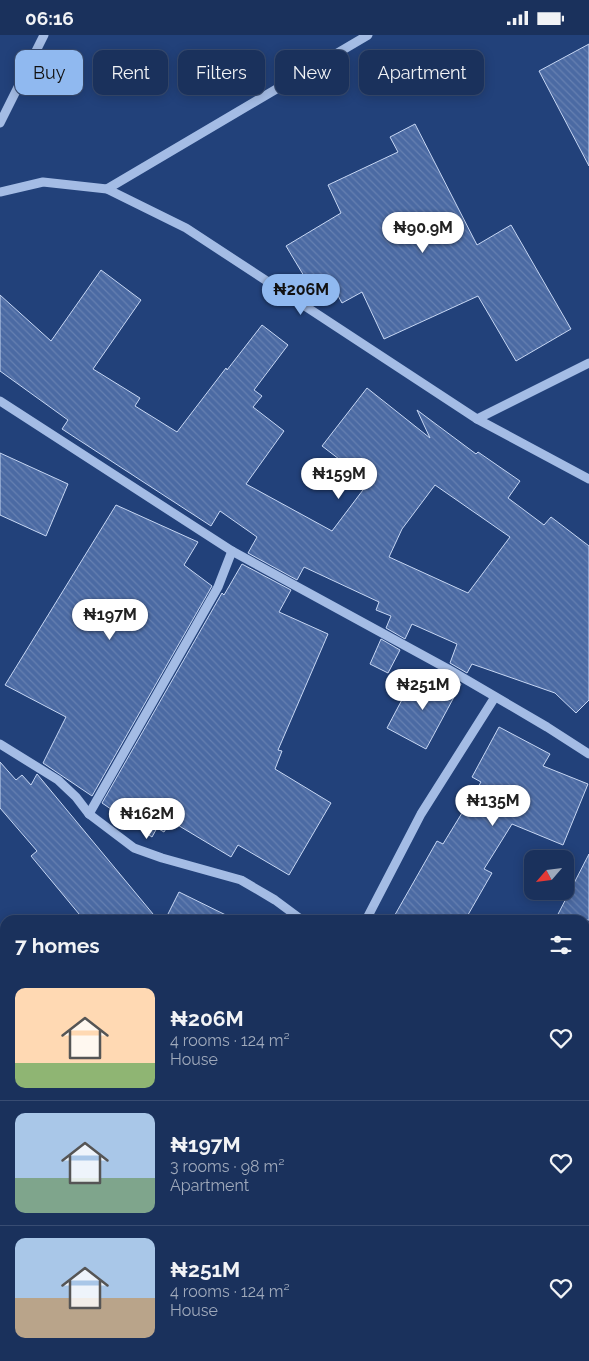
<!DOCTYPE html>
<html lang="en">
<head>
<meta charset="utf-8">
<style>
	:root { --surface:#1a315c; --page:#233962; --text:#f1f3f6; --muted:#9fa9bb; --line:#384c72; --accent:#90b9f0 }
	body { margin:0; font-family:Raleway,sans-serif; background:var(--page); color:var(--text); height:100vh; display:flex; flex-direction:column; font-size:19px; white-space:nowrap }
	* { box-sizing:border-box; margin:0 }
	p { font-size:16px; color:var(--muted) }
	.icon { flex:none; width:28px; height:28px; fill:none; stroke:currentColor; stroke-width:2; stroke-linecap:round; stroke-linejoin:round }
	.map { position:relative; flex:1; overflow:hidden }
	.sheet { position:absolute; left:0px; top:880px; width:590px; height:446px; display:flex; flex-direction:column; background:var(--surface); border-radius:15px 15px 0 0; box-shadow:0 2px 12px #0003,0 0 0 1px var(--line) }
	.sheet>* { flex:none }
	.banner { position:absolute; left:15px; top:15px; width:560px; height:45px; display:flex; gap:10px }
	.needle { width:32px; rotate:242deg }
	.tools { position:absolute; left:524px; top:815px; display:grid; gap:10px }
	.tools a { display:grid; place-items:center; width:50px; height:50px; border-radius:10px; background:var(--surface); box-shadow:0 2px 12px #0003,0 0 0 1px var(--line); font-size:25px }
	.price { position:absolute; translate:-50% -42px; padding:0 11px; border-radius:18px; background:#fff; color:#222; font-size:16px; line-height:32px; filter:drop-shadow(0 1px 2px #0008) }
	.price::after { content:''; position:absolute; left:50%; top:30px; width:15px; height:11px; margin-left:-8px; background:inherit; clip-path:polygon(0 0,100% 0,50% 100%) }
	.price.on { background:var(--accent); color:#111 }
	ul { padding:0; list-style:none }
	li { display:flex; align-items:center; gap:15px; height:125px; padding:0 15px }
	li+li { border-top:1px solid var(--line) }
	li span { display:grid; place-items:center; flex:none; width:140px; height:100px; border-radius:10px; color:#555 }
	li>.icon { margin-inline-start:auto }
	span .icon { width:60px; height:60px; fill:#fffc; stroke-width:1 }
	li b { font-size:21px }
	h2 { display:flex; justify-content:space-between; align-items:center; height:60px; padding:0 15px; font-size:21px }
	.chip { padding:0 18px; border-radius:10px; background:var(--surface); box-shadow:0 2px 12px #0003,0 0 0 1px var(--line); font-size:18px; line-height:45px }
	.chip.on { background:var(--accent); color:#111 }
	.status { display:flex; justify-content:space-between; align-items:center; height:35px; padding:0 25px; background:var(--surface); direction:ltr }
	.status svg { height:14px; fill:currentColor }
	.map>svg:first-child { display:block }
</style>
</head>
<body>
<div class="status"><b>06:16</b><svg viewBox="0 0 49 12"><path d="M0 12V9h3v3zM5 12V6h3v6zM10 12V3h3v9zM15 12V0h3v12zM26 1h20v11H26zM47 4h2v5h-2z"/></svg></div>
<div class="map">
<svg width="589" height="1326" viewBox="0 0 589 1326">
	<defs>
		<pattern id="building-back-hatch" width="6" height="6" patternUnits="userSpaceOnUse" patternTransform="scale(1.25)"><rect width="6" height="6" fill="#4b6aa3"/><path d="M-1 5l2 2M0 0l6 6M5-1l2 2" fill="none" stroke="#6680b1"/></pattern>
	</defs>
	<rect width="100%" height="100%" fill="#22417a"/>
	<g fill="url(#building-back-hatch)" stroke="#c7d7f4" fill-rule="evenodd">
		<polygon points="589,9 589,131 539,36"/>
		<polygon points="415,89 477,210 511,190 571,294 516,326 478,261 384,304 362,257 342,268 336,257 323,264 311,243 307,246 286,211 341,178 328,150 398,117 390,102"/>
		<path d="M101,235L141,265L93,334L140,363L135,371L177,397L226,333L227,335L262,290L288,310L254,355L262,361L253,372L284,396L246,449L332,496L369,447L322,411L367,353L430,403L417,375L476,419L478,417L520,446L508,463L544,490L551,482L589,511V665L576,678L555,658L472,629L467,638L450,628L457,609L412,589L405,604L386,593L391,581L376,575L379,567L304,532L297,545L248,518L257,502L220,476L211,491L62,394L68,385L0,336V260L51,306ZM435,450L510,502L468,558L389,522L402,494Z"/>
		<polygon points="0,418 68,449 46,501 0,480"/>
		<polygon points="116,470 198,507 184,530 212,551 92,761 43,728 66,682 5,650"/>
		<polygon points="242,529 291,555 279,577 328,599 278,715 282,716 275,734 331,768 289,840 238,810 231,822 171,786 164,797 157,793 152,802 102,768 222,558 224,560"/>
		<polygon points="381,604 400,615 388,638 370,629"/>
		<polygon points="446,640 461,649 426,714 387,693 414,642 440,656"/>
		<polygon points="499,692 550,719 543,731 588,749 563,810 512,789 484,834 492,838 465,885 392,885 437,806 443,809 481,747 472,742"/>
		<polygon points="0,727 16,745 22,740 31,750 37,739 158,885 84,885 31,821 37,816 0,773"/>
		<polygon points="589,819 589,885 555,885"/>
		<polygon points="179,857 236,885 165,885"/>
	</g>
	<g fill="none" stroke-linecap="round" stroke-linejoin="round">
		<g stroke="#a4bce5" stroke-width="9">
			<polyline points="0,88 44,0"/>
			<polyline points="107,154 368,0"/>
			<polyline points="0,157 43,147 107,154 186,193 477,384 589,444"/>
			<polyline points="0,366 232,516 448,634 547,692 589,719"/>
			<polyline points="477,384 589,328"/>
			<polyline points="0,709 58,745 76,762 89,779 134,813 162,823 241,845 275,865 302,885"/>
			<polyline points="89,779 218,552 232,516"/>
			<polyline points="366,885 421,779 495,662"/>
			<polyline points="0,1061 5,1064"/>
			<polyline points="585,1077 589,1080"/>
			<polyline points="585,1127 589,1124"/>
			<polyline points="381,1321 387,1326"/>
			<polyline points="414,1326 418,1321"/>
		</g>
	</g>
</svg>
<div class="tools">
<a><svg class="needle" viewBox="-14 -14 28 28"><path d="M0-13l5 13h-10z" fill="#e53935"/><path d="M0 13l5-13h-10z" fill="#9fa9bb"/></svg></a>
</div>
<b class="price" style="left:423px;top:219px">₦90.9M</b>
<b class="price on" style="left:301px;top:281px">₦206M</b>
<b class="price" style="left:339px;top:465px">₦159M</b>
<b class="price" style="left:110px;top:606px">₦197M</b>
<b class="price" style="left:423px;top:676px">₦251M</b>
<b class="price" style="left:493px;top:792px">₦135M</b>
<b class="price" style="left:147px;top:805px">₦162M</b>
<div class="banner">
<a class="chip on">Buy</a>
<a class="chip">Rent</a>
<a class="chip">Filters</a>
<a class="chip">New</a>
<a class="chip">Apartment</a>
</div>
<section class="sheet">
<h2>7 homes<svg class="icon" aria-label="filters" viewBox="0 0 24 24"><path d="M4 7h16M4 17h16"/><circle cx="9" cy="7" r="2"/><circle cx="15" cy="17" r="2"/></svg></h2>
<ul>
<li><span style="background:linear-gradient(#ffd9b3 75%,#8fb573 0)"><svg class="icon" aria-label="home" viewBox="0 0 24 24"><path d="M3 11l9-7 9 7M6 9v11h12V9"/></svg></span><div><b>₦206M</b><p>4 rooms · 124 m²</p><p>House</p></div><svg class="icon" aria-label="heart" viewBox="0 0 24 24"><path d="M12 20l-8-8c-3-5 5-10 8-4 3-6 11-1 8 4z"/></svg></li>
<li><span style="background:linear-gradient(#a9c7e8 65%,#7fa58c 0)"><svg class="icon" aria-label="home" viewBox="0 0 24 24"><path d="M3 11l9-7 9 7M6 9v11h12V9"/></svg></span><div><b>₦197M</b><p>3 rooms · 98 m²</p><p>Apartment</p></div><svg class="icon" aria-label="heart" viewBox="0 0 24 24"><path d="M12 20l-8-8c-3-5 5-10 8-4 3-6 11-1 8 4z"/></svg></li>
<li><span style="background:linear-gradient(#a9c7e8 60%,#b9a48a 0)"><svg class="icon" aria-label="home" viewBox="0 0 24 24"><path d="M3 11l9-7 9 7M6 9v11h12V9"/></svg></span><div><b>₦251M</b><p>4 rooms · 124 m²</p><p>House</p></div><svg class="icon" aria-label="heart" viewBox="0 0 24 24"><path d="M12 20l-8-8c-3-5 5-10 8-4 3-6 11-1 8 4z"/></svg></li>
</ul>
</section>
</div>
</body>
</html>
